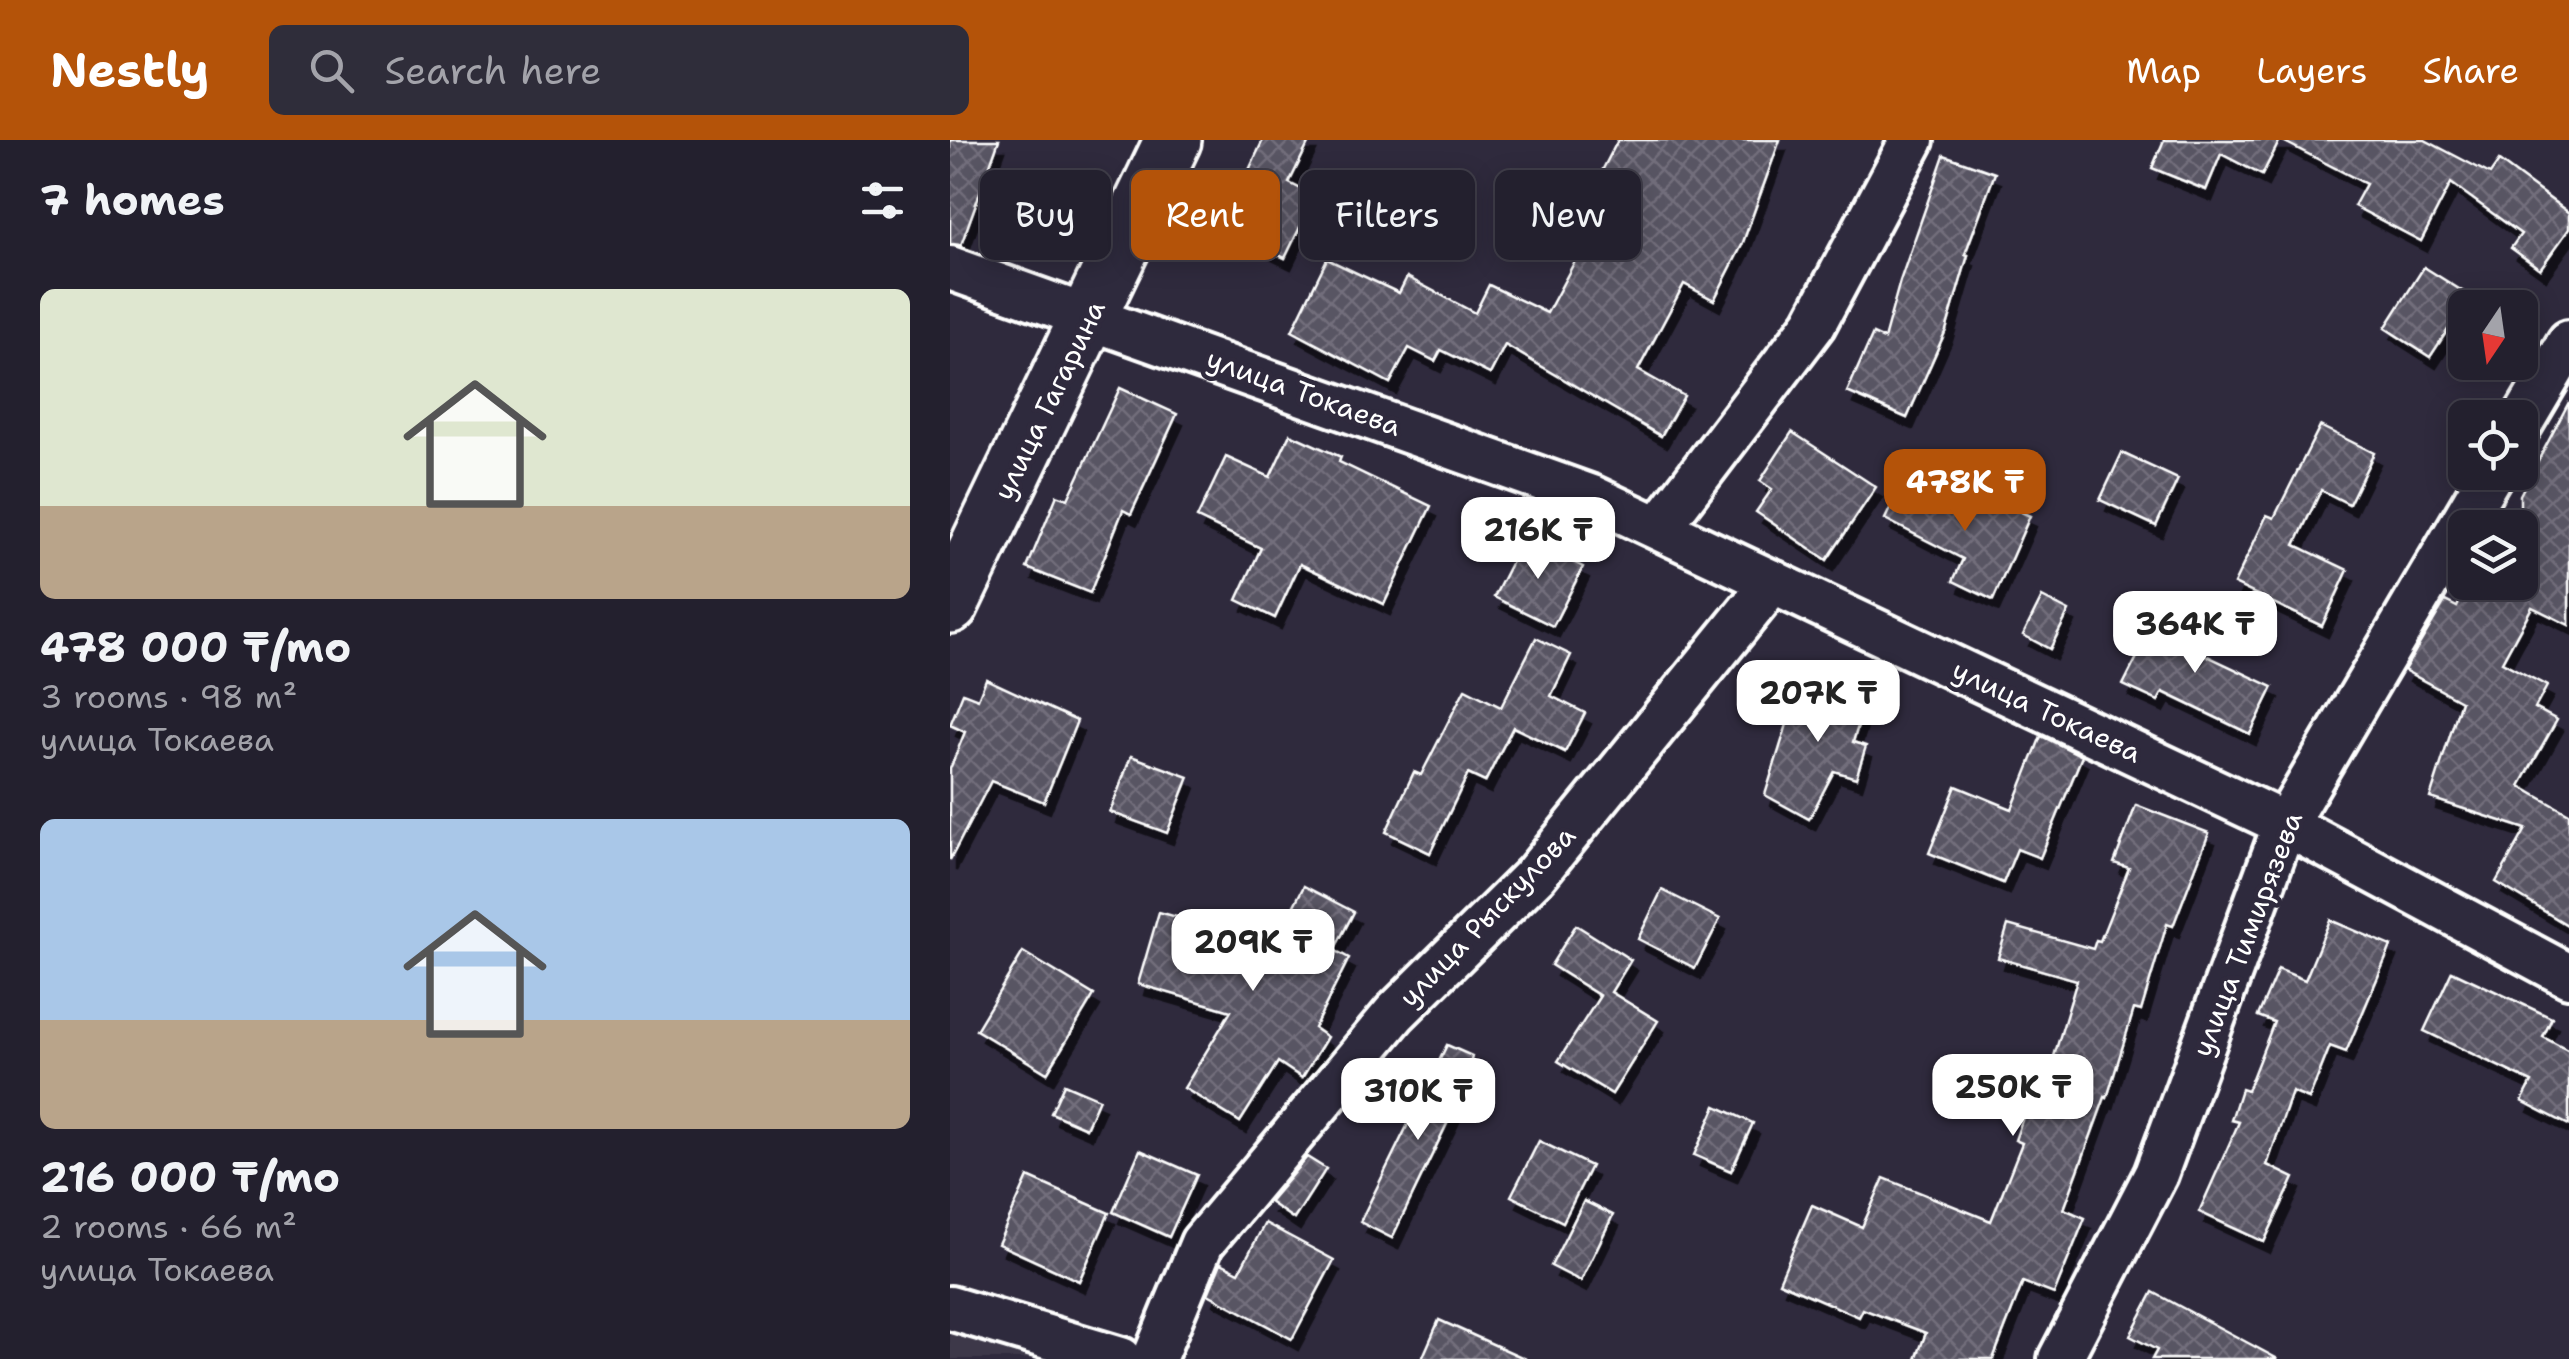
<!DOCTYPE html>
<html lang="en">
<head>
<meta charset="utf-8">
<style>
	:root { --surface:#23202e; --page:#2f2d3a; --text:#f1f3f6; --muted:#a3a3aa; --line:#403e4a; --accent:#b45309 }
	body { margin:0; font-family:"Shantell Sans",sans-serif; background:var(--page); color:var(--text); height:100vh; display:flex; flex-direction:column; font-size:38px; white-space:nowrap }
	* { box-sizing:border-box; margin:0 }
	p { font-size:32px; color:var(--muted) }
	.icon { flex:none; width:55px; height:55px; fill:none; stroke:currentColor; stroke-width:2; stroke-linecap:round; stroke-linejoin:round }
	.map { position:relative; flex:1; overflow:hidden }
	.details { display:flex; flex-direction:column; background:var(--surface); width:950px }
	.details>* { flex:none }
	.guide { position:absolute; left:30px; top:30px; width:950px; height:90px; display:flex; gap:20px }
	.needle { width:65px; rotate:193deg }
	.controls { position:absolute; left:1498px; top:150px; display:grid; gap:20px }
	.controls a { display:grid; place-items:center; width:90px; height:90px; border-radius:15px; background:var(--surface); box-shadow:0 5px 25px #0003,0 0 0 2px var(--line); font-size:50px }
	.price { position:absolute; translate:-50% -85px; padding:0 22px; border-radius:20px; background:#fff; color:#222; font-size:32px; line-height:65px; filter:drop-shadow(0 2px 5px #0008) }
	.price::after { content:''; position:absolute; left:50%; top:60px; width:30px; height:22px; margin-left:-15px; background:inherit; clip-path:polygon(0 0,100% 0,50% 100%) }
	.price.current { background:var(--accent); color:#fff }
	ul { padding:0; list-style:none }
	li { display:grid; align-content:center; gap:20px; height:530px; padding:0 40px }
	li span { display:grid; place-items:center; height:310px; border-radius:15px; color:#555 }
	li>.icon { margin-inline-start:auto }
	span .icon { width:180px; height:180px; fill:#fffc; stroke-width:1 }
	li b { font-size:42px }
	h2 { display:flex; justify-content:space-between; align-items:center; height:120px; padding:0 40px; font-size:42px }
	.chip { padding:0 35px; border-radius:15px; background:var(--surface); box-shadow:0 5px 25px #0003,0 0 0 2px var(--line); font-size:35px; line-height:90px }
	.chip.current { background:var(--accent); color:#fff }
	header { display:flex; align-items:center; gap:60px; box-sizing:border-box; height:140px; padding:0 50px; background:var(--accent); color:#fff }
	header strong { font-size:48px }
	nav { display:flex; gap:55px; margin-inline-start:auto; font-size:35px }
	.search { width:700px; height:90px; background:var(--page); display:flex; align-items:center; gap:25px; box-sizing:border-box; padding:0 35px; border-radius:15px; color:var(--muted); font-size:38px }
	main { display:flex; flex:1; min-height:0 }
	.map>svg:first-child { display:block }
</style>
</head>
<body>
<header>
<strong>Nestly</strong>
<div class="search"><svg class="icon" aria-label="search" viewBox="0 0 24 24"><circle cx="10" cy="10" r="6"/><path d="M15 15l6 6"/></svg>Search here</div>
<nav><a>Map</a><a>Layers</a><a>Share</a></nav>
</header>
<main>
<section class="details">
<h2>7 homes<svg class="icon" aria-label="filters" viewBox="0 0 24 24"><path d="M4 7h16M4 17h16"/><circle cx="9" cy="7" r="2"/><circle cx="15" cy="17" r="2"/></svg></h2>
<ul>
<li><span style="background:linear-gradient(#dfe7d0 70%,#b9a48a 0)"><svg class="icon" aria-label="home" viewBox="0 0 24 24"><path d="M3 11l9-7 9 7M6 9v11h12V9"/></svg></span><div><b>478 000 ₸/mo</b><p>3 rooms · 98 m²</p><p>улица Токаева</p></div></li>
<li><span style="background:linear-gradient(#a9c7e8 65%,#b9a48a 0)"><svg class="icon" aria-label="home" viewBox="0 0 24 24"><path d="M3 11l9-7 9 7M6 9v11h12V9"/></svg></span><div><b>216 000 ₸/mo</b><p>2 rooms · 66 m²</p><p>улица Токаева</p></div></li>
</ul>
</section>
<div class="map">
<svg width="1619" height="1219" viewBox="0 0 1619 1219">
	<defs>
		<pattern id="building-cross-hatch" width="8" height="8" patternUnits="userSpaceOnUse" patternTransform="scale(2.5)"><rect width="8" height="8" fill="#595564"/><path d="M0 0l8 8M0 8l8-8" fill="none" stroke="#726e7b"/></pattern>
		<filter id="shadow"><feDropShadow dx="6" dy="11" stdDeviation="0" flood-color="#0009"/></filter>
	</defs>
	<rect width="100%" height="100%" fill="#2f2a3d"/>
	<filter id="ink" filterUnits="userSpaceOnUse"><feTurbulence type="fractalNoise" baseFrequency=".01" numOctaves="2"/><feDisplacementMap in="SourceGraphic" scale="20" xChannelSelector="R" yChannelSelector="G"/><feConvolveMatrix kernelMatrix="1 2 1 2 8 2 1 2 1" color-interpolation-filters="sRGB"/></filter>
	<g filter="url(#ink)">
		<polygon fill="#3c3749" points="4,1178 82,1219 0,1219 0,1186"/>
		<g fill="url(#building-cross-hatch)" stroke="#fff" stroke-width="2.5" filter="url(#shadow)">
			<polygon points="0,0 49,0 11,105 0,104"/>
			<polygon points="313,0 360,0 339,43 365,56 335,118 272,88"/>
			<polygon points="668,0 830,0 792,105 764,160 734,144 688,230 734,256 711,296 555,205 540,234 491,210 485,221 459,208 440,243 342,191 377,119 449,153 457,137 525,173 539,145 597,173 639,95 623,87"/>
			<polygon points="1214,0 1330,0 1312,35 1271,14 1256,50 1202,28"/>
			<polygon points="1331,0 1475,0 1540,34 1549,21 1619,73 1619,89 1590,129 1561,108 1571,94 1501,43 1471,101 1404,66 1416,44"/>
			<polygon points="994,15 1045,33 1015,114 1018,115 996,190 957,278 897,252 923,194 934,199 950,141"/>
			<polygon points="1474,127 1520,156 1480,217 1435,188"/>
			<polygon points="170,248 227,274 181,374 173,370 140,453 77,428 107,355 118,359"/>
			<polygon points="1619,262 1619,485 1582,467 1552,522 1597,546 1585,568 1607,580 1570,646 1619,674 1619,786 1546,742 1576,689 1480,658 1511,561 1454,530 1495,461 1507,467 1520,442 1570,442 1570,355"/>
			<polygon points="1370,286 1424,313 1399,364 1371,350 1345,405 1398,430 1372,486 1284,444 1317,375 1324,378"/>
			<polygon points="842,292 926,347 877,420 806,372 822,349 810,341"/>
			<polygon points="340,294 391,317 389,322 481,366 434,464 350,424 325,478 287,460 311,408 247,378 276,317 320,337"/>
			<polygon points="1172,313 1228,339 1206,386 1150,360"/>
			<polygon points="952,344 1015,374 1025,351 1080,376 1043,460 1003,441 1013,419 935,379"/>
			<polygon points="574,398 633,427 603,486 544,457"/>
			<polygon points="1092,457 1119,471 1100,509 1073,495"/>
			<polygon points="1212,468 1246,485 1236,506 1323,547 1300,594 1213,552 1208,561 1173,545"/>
			<polygon points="586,498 621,515 601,556 635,573 615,612 563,587 535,642 518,634 480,713 436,692 464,632 471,635 515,549 551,567"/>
			<polygon points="871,536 919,551 903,602 916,606 906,638 884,631 859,679 815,655 848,549 866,554"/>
			<polygon points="36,539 127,581 94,662 41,641 0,720 0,629 15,592 0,585 13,553 28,559"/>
			<polygon points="1091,596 1132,616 1090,718 1067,709 1053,743 979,713 1006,646 1062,669"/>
			<polygon points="181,616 239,637 217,693 160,672"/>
			<polygon points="1186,665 1259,693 1223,786 1217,784 1191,871 1184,869 1157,958 1155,957 1114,1069 1135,1078 1104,1154 1073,1142 1043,1219 966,1219 976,1193 913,1169 909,1177 829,1142 862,1065 912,1087 934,1038 1041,1081 1072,1003 1065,1000 1082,952 1092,956 1127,840 1048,818 1058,785 1143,809 1146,800 1150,801 1179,728 1164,723"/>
			<polygon points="354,746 404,772 384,810 399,818 364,888 377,897 352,938 328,922 290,982 234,948 281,871 188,844 209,772 324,804"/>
			<polygon points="712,750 770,779 745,828 688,799"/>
			<polygon points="1380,780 1441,806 1396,912 1380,906 1359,959 1342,952 1317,1025 1344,1038 1314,1102 1249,1072 1289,982 1281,980 1291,949 1297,951 1324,882 1308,876 1328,829 1355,840"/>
			<polygon points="626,785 681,820 661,852 708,881 662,954 608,921 650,856 601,825"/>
			<polygon points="73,812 144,855 97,933 26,890"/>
			<polygon points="1502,831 1602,878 1593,897 1619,911 1619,985 1572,961 1582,942 1474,891"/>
			<polygon points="497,905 522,916 517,942 442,1098 410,1082"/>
			<polygon points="114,944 149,959 136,988 101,973"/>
			<polygon points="766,966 803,983 781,1031 744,1015"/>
			<polygon points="589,1001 641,1026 613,1082 561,1056"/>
			<polygon points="190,1010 247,1035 219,1097 163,1072"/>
			<polygon points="357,1017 376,1029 344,1079 319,1062"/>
			<polygon points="78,1037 159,1073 129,1141 48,1104"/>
			<polygon points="634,1061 663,1075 631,1141 601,1126"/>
			<polygon points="315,1083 384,1120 342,1199 258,1154 271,1123 289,1132"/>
			<polygon points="1203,1152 1328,1219 1202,1219 1207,1210 1180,1196"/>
			<polygon points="489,1180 576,1219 472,1219"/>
		</g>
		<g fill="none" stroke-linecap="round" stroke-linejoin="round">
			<defs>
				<g id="street">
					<polyline points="0,128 642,357 1335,684 1619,836"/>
					<polyline points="1570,285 1619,202"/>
					<polyline points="709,388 864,184 962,0"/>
					<polyline points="0,1168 171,1219"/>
					<polyline points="204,1219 252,1103 445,873 586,734 823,442"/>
					<polyline points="1110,1219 1206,1034 1335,684 1542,332"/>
				</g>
				<polyline id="secondary" points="0,465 223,0"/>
			</defs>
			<use href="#street" stroke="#fff" stroke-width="50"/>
			<use href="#secondary" stroke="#fff" stroke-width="62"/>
			<use href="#street" stroke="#2f2a3d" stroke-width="42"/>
			<use href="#secondary" stroke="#2f2a3d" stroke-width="55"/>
		</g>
	</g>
	<g text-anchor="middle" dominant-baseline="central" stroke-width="9" stroke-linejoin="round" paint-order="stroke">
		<g font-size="28" fill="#fff" stroke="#2f2a3d">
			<text transform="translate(354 252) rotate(20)">улица Токаева</text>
			<text transform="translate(99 260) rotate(-64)">улица Гагарина</text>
			<text transform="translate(1097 571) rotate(25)">улица Токаева</text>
			<text transform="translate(537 776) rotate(-46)">улица Рыскулова</text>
			<text transform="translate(1297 794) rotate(-69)">улица Тимирязева</text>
		</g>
	</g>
</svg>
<div class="controls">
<a><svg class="needle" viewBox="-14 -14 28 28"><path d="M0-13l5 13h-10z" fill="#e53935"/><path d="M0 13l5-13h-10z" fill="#a3a3aa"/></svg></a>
<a><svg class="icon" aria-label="locate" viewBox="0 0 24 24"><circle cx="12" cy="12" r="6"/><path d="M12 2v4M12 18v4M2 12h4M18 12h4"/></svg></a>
<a><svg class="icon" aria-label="layers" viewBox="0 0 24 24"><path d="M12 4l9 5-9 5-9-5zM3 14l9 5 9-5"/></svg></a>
</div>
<b class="price current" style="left:1015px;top:394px">478K ₸</b>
<b class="price" style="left:588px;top:442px">216K ₸</b>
<b class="price" style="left:1245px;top:536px">364K ₸</b>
<b class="price" style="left:868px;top:605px">207K ₸</b>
<b class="price" style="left:303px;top:854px">209K ₸</b>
<b class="price" style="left:1063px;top:999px">250K ₸</b>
<b class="price" style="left:468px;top:1003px">310K ₸</b>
<div class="guide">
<a class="chip">Buy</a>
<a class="chip current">Rent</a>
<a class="chip">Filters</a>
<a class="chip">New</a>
</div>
</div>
</main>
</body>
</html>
